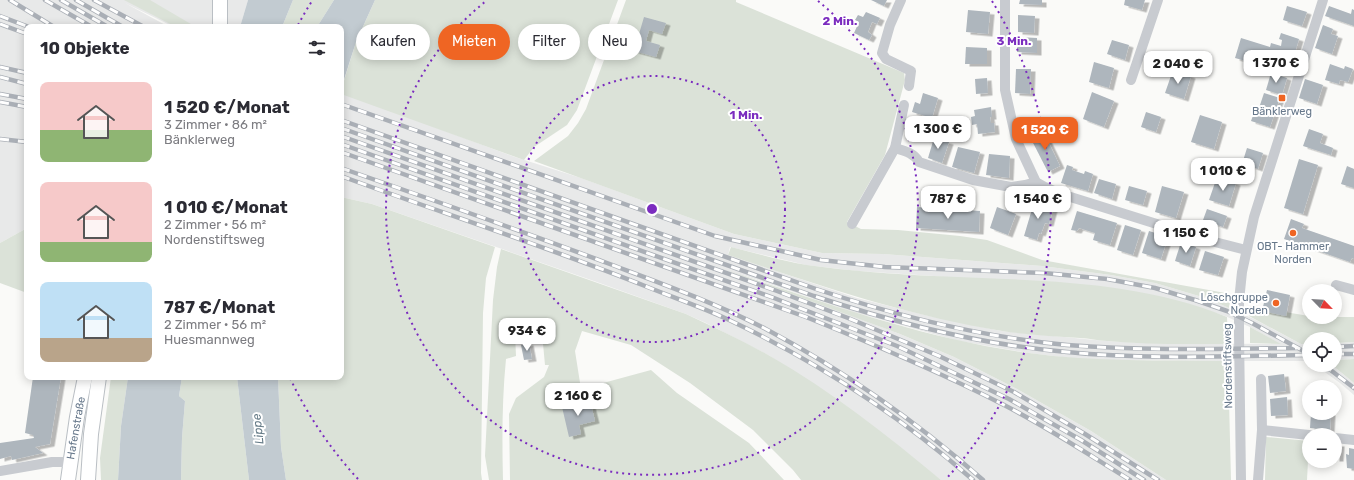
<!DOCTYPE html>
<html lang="de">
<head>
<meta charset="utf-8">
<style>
	:root { --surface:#fff; --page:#f2f2f3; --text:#2b2b33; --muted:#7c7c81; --accent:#ef6523 }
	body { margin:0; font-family:Rubik,sans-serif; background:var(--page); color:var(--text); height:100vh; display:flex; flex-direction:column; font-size:15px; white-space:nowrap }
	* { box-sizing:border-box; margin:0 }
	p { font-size:13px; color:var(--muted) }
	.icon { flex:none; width:22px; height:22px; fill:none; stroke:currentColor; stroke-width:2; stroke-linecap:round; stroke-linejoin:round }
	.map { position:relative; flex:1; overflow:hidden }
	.drawer { position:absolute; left:24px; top:24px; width:320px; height:356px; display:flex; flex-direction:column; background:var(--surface); border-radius:8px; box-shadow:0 2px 10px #0003 }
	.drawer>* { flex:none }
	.guide { position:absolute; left:356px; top:24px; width:380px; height:36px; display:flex; gap:8px }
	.needle { width:26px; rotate:115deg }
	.fabs { position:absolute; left:1302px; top:284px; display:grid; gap:8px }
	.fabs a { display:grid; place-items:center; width:40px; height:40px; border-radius:50%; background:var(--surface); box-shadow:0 2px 10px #0003; font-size:20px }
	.price { position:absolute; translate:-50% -34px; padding:0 9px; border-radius:8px; background:#fff; color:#222; font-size:13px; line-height:26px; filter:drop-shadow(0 1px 2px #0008) }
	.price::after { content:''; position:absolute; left:50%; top:24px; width:12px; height:9px; margin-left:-6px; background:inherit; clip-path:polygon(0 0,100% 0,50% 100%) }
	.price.current { background:var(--accent); color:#fff }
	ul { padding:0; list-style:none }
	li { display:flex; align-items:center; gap:12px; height:100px; padding:0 16px }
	li span { display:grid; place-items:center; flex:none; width:112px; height:80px; border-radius:8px; color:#555 }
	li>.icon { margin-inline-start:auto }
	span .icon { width:48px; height:48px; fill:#fffc; stroke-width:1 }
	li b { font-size:17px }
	h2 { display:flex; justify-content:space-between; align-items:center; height:48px; padding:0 16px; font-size:17px }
	.tag { padding:0 14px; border-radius:18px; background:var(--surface); box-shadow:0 2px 10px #0003; font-size:14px; line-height:36px }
	.tag.current { background:var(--accent); color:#fff }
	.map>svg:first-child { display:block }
</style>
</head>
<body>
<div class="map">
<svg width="1354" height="480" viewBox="0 0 1354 480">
	<defs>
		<filter id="shadow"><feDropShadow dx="4.5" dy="2.5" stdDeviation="0" flood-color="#0004"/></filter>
	</defs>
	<rect width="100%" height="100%" fill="#fafaf8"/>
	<g fill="#e8e9e9" fill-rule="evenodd">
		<polygon points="0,0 248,0 240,27 174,27 125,3 169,27 27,27 27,228 0,243"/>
		<path d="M341,92L515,157L581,178L734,234L822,253L883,254L1042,266L1111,275L1155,283L1209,299L1254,319L1301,344H1309V361H1228L1105,360L1079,359L1028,353L959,341L853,312L740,274L900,334L954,357L1017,389L1091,431L1166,480H941L770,356L706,323L686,314L594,281L372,204L341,197ZM730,247L806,265L857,271L934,276L1194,306L1225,316L1250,327L1280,344L1143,343L1106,341L1001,331L925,315L857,298L728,255Z"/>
		<polygon points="1354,342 1354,359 1335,360 1335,343"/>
		<polygon points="1315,365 1332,365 1354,383 1354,395 1340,383"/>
	</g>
	<g fill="#dbe2d8">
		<polygon points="124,0 150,0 196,27 176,27"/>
		<polygon points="293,0 334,0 317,27 282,27"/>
		<polygon points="375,0 618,0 577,110 567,125 534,147 524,160 341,94 342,87 356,42"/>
		<polygon points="626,0 736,0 736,2 904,73 905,80 885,155 847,222 861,229 898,230 960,236 987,240 1042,260 1231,294 1229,308 1209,299 1155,283 1111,275 1042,266 883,254 822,253 734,234 534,161 568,136 578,123 586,109"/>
		<polygon points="341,197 372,204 495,247 486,278 483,313 481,473 482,480 286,480 281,447 278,377 341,377"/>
		<polygon points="27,228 27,293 0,283 0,243"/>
		<path d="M731,247C756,253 782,261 807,265C849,271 892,274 934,276C1033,281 1134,279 1227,317L1228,344C1188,344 1147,345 1107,341C1098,341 1089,338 1080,338C1054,336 1028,335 1002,331C907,316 818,285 728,255Z"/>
		<path d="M501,249L686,314C714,327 743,341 770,356C831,391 887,435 941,480H801L793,470L753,430L690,383L631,345L582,331L575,351L581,389L651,370L677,393L749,443L784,480H510L509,414L516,398L544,377L549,365H545L542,333H515L516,356L506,359C502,399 502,440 503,480H489L485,456L493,300L497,267Z"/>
		<path d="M723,269C823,302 924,339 1029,353C1095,362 1162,360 1228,361L1231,480H1166L1091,431L1017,389L954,357L900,334Z"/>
		<polygon points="1250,306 1309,316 1309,317 1354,317 1354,342 1335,343 1335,339 1309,339 1309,344 1301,344 1249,316"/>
		<polygon points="1250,327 1281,344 1250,343"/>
		<polygon points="1354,359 1354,383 1332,365 1335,365 1335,360"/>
		<polygon points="111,377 128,377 121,426 118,480 101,480 100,458"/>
		<polygon points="182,377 237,377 249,480 181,480 182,438 185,401 179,396"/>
		<polygon points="1266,437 1309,441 1307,480 1265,480"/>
	</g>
	<g fill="#c2cbd1">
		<polygon points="248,0 293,0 282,27 240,27"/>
		<polygon points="334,0 375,0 356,42 341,89 341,27 317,27"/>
		<polygon points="128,377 182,377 179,396 185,401 182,438 181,480 118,480 121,426"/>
		<polygon points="237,377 278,377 281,447 286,480 249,480"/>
	</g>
	<g fill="#aeb6bd" filter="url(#shadow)">
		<polygon points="871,0 887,0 884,6"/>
		<polygon points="1020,0 1042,0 1042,5 1019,4"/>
		<polygon points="1125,0 1145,0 1142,10 1124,5"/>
		<polygon points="1287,6 1307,12 1302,26 1283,20"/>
		<polygon points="1329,6 1351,14 1352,9 1354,10 1354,26 1325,16"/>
		<polygon points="968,10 990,12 988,34 966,32"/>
		<polygon points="866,12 880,18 877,24 872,22 868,32 872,35 869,40 854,33 859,22 855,20 858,15 863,17"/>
		<polygon points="1018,15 1035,16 1034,33 1018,32"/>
		<polygon points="644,17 666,23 662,34 649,30 646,41 660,45 656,57 634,51"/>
		<polygon points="1323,25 1333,29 1331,34 1338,36 1332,54 1315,48"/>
		<polygon points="1281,33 1299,39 1292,63 1267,56 1264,66 1235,58 1241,38 1270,47 1271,43 1281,46 1282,40 1279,39"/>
		<polygon points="1018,37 1037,38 1037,53 1017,52"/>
		<polygon points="1112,40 1129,45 1125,60 1107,54"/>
		<polygon points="966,47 987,48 987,64 965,64"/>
		<polygon points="1094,62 1114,68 1109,88 1089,82"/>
		<polygon points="1330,64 1344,69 1345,66 1353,69 1348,82 1340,80 1339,84 1325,80"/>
		<polygon points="1016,69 1031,69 1030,94 1015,93"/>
		<polygon points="1173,70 1191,76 1184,99 1165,93"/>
		<polygon points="1271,73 1287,78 1282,95 1266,90"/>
		<polygon points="987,78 988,93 976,94 975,79"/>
		<polygon points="1305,79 1323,85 1317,104 1299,98"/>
		<polygon points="1092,92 1114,101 1104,127 1083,119"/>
		<polygon points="923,93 938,98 932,118 912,112 915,102 920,104"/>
		<polygon points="1264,93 1280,98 1270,127 1251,121 1255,110 1258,111"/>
		<polygon points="991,107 992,117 990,117 991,123 994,123 995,132 978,134 977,124 972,125 971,117 975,116 974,110"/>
		<polygon points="1146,112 1161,117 1156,132 1141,127"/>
		<polygon points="1200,115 1222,122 1214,149 1191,142"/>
		<polygon points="1309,129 1323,134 1320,143 1333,148 1331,155 1303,146"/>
		<polygon points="1043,131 1060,166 1048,172 1030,137"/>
		<polygon points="934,138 949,142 942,163 928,158"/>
		<polygon points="958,147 980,152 974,173 952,167"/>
		<polygon points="1247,148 1263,153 1258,169 1250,166 1246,177 1227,171 1230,160 1242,164"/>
		<polygon points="989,154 1010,156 1009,178 986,175"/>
		<polygon points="1299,159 1318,165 1303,214 1284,208"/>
		<polygon points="1067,165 1073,167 1072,170 1084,174 1085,171 1093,174 1088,191 1061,183"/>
		<polygon points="1347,166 1354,169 1354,188 1341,184"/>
		<polygon points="1217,177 1236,183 1229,206 1209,200"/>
		<polygon points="1099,179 1116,184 1112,199 1094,193"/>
		<polygon points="1129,186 1147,191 1143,205 1125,200"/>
		<polygon points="1162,186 1184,192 1176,218 1155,212"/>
		<polygon points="1035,199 1045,202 1044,206 1053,209 1049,224 1045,223 1041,234 1039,233 1037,240 1024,236"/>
		<polygon points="917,207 980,211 979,232 916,228"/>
		<polygon points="997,207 1016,214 1008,235 990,228"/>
		<polygon points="1207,209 1227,216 1223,227 1203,220"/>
		<polygon points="1077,211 1117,223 1110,245 1093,240 1095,233 1079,228 1077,231 1071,230"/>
		<polygon points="1291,219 1304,224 1302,228 1354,246 1354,259 1352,258 1350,262 1284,239"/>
		<polygon points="1125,225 1141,230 1133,255 1117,250"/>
		<polygon points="1149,231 1168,237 1161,259 1142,253"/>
		<polygon points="1181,242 1196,247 1190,266 1175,261"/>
		<polygon points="1205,251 1224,257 1218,275 1199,270"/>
		<polygon points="1267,290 1290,295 1286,316 1262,311"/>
		<polygon points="529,343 532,359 524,360 521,345"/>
		<polygon points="1284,374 1286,391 1270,393 1268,376"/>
		<polygon points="33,377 61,377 50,444 35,447 43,453 12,460 11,456 0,459 0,443 34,438 33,435 25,433"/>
		<polygon points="1287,397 1288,415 1271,416 1270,399"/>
		<polygon points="590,401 595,421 579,425 581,434 569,437 562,407"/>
		<polygon points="1311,413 1331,413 1330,430 1310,428"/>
		<polygon points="1335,444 1340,444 1339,459 1335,459"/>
		<polygon points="1349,448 1354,449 1354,469 1347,468 1346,454 1349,455"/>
	</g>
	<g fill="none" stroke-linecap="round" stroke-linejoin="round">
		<defs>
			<g id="secondary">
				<polyline points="220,27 220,0"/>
				<polyline points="68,480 77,417 85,377"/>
				<polyline points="88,480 91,434 99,377"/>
			</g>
		</defs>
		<use href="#secondary" stroke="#babfc4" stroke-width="16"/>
		<g stroke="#c8cbd0" stroke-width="10">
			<polyline points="901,0 890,25 882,53 886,59 911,71 909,86"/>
			<polyline points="1005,0 1005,90 1016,139 1036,182 1045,187 1061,194 1211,241 1246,250"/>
			<polyline points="1131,80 1158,0"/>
			<path d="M895,148C905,151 914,153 919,162L973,180L1011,187L1025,185L1036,182"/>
			<polyline points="852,224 895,148 904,105"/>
			<polyline points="1336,285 1354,290"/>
			<polyline points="1262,430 1309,435"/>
			<polyline points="1335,438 1354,440"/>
			<polyline points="0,471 52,462 70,462"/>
			<polyline points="1241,480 1239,333 1239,301 1242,272 1254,217 1323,0"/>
			<polyline points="1258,480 1262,430 1261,379"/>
		</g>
		<use href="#secondary" stroke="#fff" stroke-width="14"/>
		<defs>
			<g id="rail">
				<polyline points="10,0 54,27"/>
				<polyline points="45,0 92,27"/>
				<polyline points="61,0 108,27"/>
				<polyline points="76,0 123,27"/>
				<polyline points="94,0 144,27"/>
				<polyline points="0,16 29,27"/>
				<polyline points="0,24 27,34"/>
				<polyline points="0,67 27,73"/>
				<polyline points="0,77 27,84"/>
				<polyline points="0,94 27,99"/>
				<polyline points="0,102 27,107"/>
				<polyline points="341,104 715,236 821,260 885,267 1044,273 1107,279 1155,288 1195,300 1227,311 1252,323 1309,354"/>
				<path d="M341,120L816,289C897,316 981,337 1067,345C1143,351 1220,349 1297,348"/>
				<path d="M341,128L814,296C896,323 980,345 1067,352C1148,360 1228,356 1309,355"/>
				<polyline points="341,136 777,291 848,318 939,356 1014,392 1085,434 1158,480"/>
				<polyline points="0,139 27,142"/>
				<polyline points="341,144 774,298 897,346 1009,399 1081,440 1144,480"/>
				<path d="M341,152L806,317C873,344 940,372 1004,405C1047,427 1088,454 1130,480"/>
				<path d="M341,168C430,199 519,230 607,263C660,283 713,302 764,328C843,370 916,421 983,480"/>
				<path d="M341,176C442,213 545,246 645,286C672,297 701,307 727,319C816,361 899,415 973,480"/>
				<polyline points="1335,347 1354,346"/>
				<polyline points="1335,354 1354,354"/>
				<polyline points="1324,365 1354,388"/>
			</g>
		</defs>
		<use href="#rail" stroke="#aaafb6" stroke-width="4.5"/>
		<use href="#rail" stroke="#fff" stroke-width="3" stroke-dasharray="9" stroke-linecap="butt"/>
	</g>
	<g fill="none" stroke="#7b2cbf" stroke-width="2" stroke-dasharray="2 4">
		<circle cx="652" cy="209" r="133"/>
		<path d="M818 1A266 266 0 1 1 486 1"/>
		<path d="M358 479A399 399 0 0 1 290 378M298 25A399 399 0 0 1 312 1M992 1A399 399 0 0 1 946 479"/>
	</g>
	<g fill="#ef6523" stroke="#fff" stroke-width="1.5">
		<rect x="1278" y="94" width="8" height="8" rx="2"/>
		<circle cx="1293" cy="233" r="4"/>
		<circle cx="1276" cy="303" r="4"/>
	</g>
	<g text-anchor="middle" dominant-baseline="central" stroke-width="4" stroke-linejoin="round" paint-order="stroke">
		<g font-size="11" fill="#67788b" stroke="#fff">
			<text x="1282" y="111">Bänklerweg</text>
			<text x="1293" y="246">OBT- Hammer<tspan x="1293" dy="13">Norden</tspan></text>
			<text x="1268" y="297" text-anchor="end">Löschgruppe<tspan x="1268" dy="13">Norden</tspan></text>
		</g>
		<g font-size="11" fill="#67788b" stroke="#fff">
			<text transform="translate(1228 366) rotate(-91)">Nordenstiftsweg</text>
			<text transform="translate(76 428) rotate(-80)">Hafenstraße</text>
		</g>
		<g font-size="12" font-style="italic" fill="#637985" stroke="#fff">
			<text transform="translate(258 429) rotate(-96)">Lippe</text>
		</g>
	</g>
	<circle cx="652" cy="209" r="6" fill="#7b2cbf" stroke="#fff" stroke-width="2"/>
	<g font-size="12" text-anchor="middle" font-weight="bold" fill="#7b2cbf" stroke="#fff" stroke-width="4" stroke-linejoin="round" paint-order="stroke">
		<text x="840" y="25">2 Min.</text>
		<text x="1014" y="45">3 Min.</text>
		<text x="746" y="119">1 Min.</text>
	</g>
</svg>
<div class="fabs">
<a><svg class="needle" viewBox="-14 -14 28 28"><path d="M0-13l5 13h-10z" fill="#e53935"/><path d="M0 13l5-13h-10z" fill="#7c7c81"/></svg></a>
<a><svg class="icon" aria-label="locate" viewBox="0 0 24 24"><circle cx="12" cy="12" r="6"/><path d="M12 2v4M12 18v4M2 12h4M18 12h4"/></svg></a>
<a>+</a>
<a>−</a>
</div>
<b class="price" style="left:1276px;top:84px">1 370 €</b>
<b class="price" style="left:1178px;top:85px">2 040 €</b>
<b class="price" style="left:938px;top:150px">1 300 €</b>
<b class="price current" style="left:1045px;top:151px">1 520 €</b>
<b class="price" style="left:1223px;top:192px">1 010 €</b>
<b class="price" style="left:948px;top:220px">787 €</b>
<b class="price" style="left:1038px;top:220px">1 540 €</b>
<b class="price" style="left:1186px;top:254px">1 150 €</b>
<b class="price" style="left:527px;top:352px">934 €</b>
<b class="price" style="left:578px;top:417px">2 160 €</b>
<div class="guide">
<a class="tag">Kaufen</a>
<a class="tag current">Mieten</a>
<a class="tag">Filter</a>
<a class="tag">Neu</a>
</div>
<section class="drawer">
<h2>10 Objekte<svg class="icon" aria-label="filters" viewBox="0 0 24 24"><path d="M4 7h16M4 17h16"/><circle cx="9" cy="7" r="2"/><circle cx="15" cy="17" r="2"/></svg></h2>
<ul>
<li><span style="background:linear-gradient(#f6c9c9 60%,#8fb573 0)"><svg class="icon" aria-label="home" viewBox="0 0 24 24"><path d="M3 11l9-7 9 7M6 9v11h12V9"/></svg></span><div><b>1 520 €/Monat</b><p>3 Zimmer · 86 m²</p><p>Bänklerweg</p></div></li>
<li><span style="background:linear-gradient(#f6c9c9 75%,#8fb573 0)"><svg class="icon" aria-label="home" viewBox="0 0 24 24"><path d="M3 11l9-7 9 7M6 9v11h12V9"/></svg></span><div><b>1 010 €/Monat</b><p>2 Zimmer · 56 m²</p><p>Nordenstiftsweg</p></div></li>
<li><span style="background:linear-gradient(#bfe0f5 70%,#b9a48a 0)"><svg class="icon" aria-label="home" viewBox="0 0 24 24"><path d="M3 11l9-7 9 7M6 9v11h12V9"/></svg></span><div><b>787 €/Monat</b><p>2 Zimmer · 56 m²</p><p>Huesmannweg</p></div></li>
</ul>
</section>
</div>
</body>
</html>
